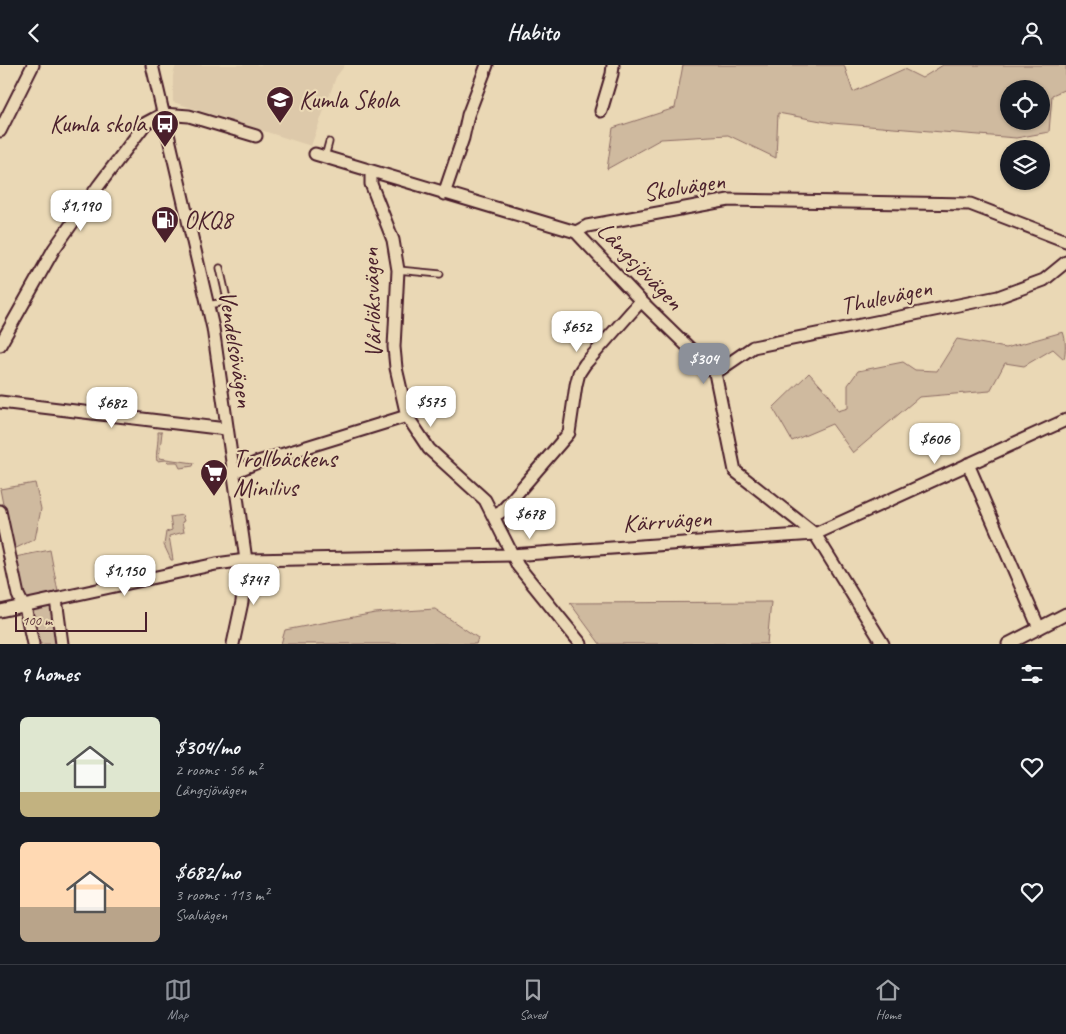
<!DOCTYPE html>
<html lang="en">
<head>
<meta charset="utf-8">
<style>
	:root { --surface:#171b24; --page:#242831; --text:#f1f3f6; --muted:#9ea1a6; --line:#363941; --accent:#8c9099 }
	body { margin:0; font-family:Caveat,sans-serif; background:var(--page); color:var(--text); height:100vh; display:flex; flex-direction:column; font-size:19px; white-space:nowrap }
	* { box-sizing:border-box; margin:0 }
	p { font-size:16px; color:var(--muted) }
	.icon { flex:none; width:28px; height:28px; fill:none; stroke:currentColor; stroke-width:2; stroke-linecap:round; stroke-linejoin:round }
	.map { position:relative; height:579px; overflow:hidden }
	.drawer { display:flex; flex-direction:column; background:var(--surface); flex:1 }
	.drawer>* { flex:none }
	.tools { position:absolute; left:1000px; top:15px; display:grid; gap:10px }
	.tools a { display:grid; place-items:center; width:50px; height:50px; border-radius:50%; background:var(--surface); box-shadow:0 1px 4px #0004; font-size:25px }
	.scale { position:absolute; left:15px; bottom:12px; width:132px; box-sizing:border-box; padding-left:5px; border:2px solid #4a1f2b; border-top:0; font-size:14px; line-height:18px; white-space:nowrap; color:#4a1f2b; -webkit-text-stroke:4px #ead8b5; paint-order:stroke }
	.price { position:absolute; translate:-50% -42px; padding:0 11px; border-radius:10px; background:#fff; color:#222; font-size:16px; line-height:32px; filter:drop-shadow(0 1px 2px #0008) }
	.price::after { content:''; position:absolute; left:50%; top:30px; width:15px; height:11px; margin-left:-8px; background:inherit; clip-path:polygon(0 0,100% 0,50% 100%) }
	.price.current { background:var(--accent); color:#fff }
	ul { padding:0; list-style:none }
	li { display:flex; align-items:center; gap:15px; height:125px; padding:0 20px }
	li span { display:grid; place-items:center; flex:none; width:140px; height:100px; border-radius:8px; color:#555 }
	li>.icon { margin-inline-start:auto }
	span .icon { width:60px; height:60px; fill:#fffc; stroke-width:1 }
	li b { font-size:21px }
	h2 { display:flex; justify-content:space-between; align-items:center; height:60px; padding:0 20px; font-size:21px }
	header { display:flex; justify-content:space-between; align-items:center; height:65px; padding:0 20px; background:var(--surface); font-size:22px; font-weight:600 }
	.tabs { display:flex; justify-content:space-around; align-items:center; height:70px; border-top:1px solid var(--line); background:var(--surface); font-size:14px; color:var(--muted) }
	.tabs a { display:grid; justify-items:center; gap:2px }
	.tabs .current { color:var(--accent) }
	.map>svg:first-child { display:block }
</style>
</head>
<body>
<header><svg class="icon" aria-label="back" viewBox="0 0 24 24"><path d="M15 5l-7 7 7 7"/></svg>Habito<svg class="icon" aria-label="person" viewBox="0 0 24 24"><circle cx="12" cy="8" r="4"/><path d="M4 21q1-7 8-7t8 7"/></svg></header>
<div class="map">
<svg width="1066" height="579" viewBox="0 0 1066 579">
	<rect width="100%" height="100%" fill="#ead8b5"/>
	<filter id="ink" filterUnits="userSpaceOnUse"><feTurbulence type="fractalNoise" baseFrequency=".02" numOctaves="2"/><feDisplacementMap in="SourceGraphic" scale="10" xChannelSelector="R" yChannelSelector="G"/><feConvolveMatrix kernelMatrix="1 2 1 2 8 2 1 2 1" color-interpolation-filters="sRGB"/></filter>
	<g filter="url(#ink)">
		<polygon fill="#ddc9aa" points="176,0 345,0 336,12 311,81 173,37 173,10"/>
		<g fill="#cfba9f" stroke="#8c6c65" fill-rule="evenodd">
			<path d="M683,0H844L853,27L904,4L922,13L943,0H1066V24L1052,30L1049,67L1016,73L832,58L778,48L776,93L728,70L661,74L607,104L613,63L675,43ZM1009,24H1041V56H1009Z"/>
			<path d="M1063,267C1066,275 1066,285 1064,294L1053,284L1024,301L1005,298L990,326L919,332L853,388L832,359L792,376L773,343L809,308L830,331L838,346L848,343V320L858,306L903,297L915,305L937,306L957,274L1006,283Z"/>
			<path d="M158,367H162L159,393L194,398L193,401L180,403L177,397H168L166,395L157,396C155,391 159,376 158,367Z"/>
			<polygon points="35,418 41,444 35,474 12,485 0,424"/>
			<polygon points="182,450 184,456 182,457 184,467 169,471 173,495 171,495 164,480 166,467 172,465 170,452"/>
			<polygon points="50,485 58,527 30,535 22,530 15,492"/>
			<polygon points="771,537 767,579 600,579 570,538"/>
			<polygon points="53,540 60,579 38,579 31,548 33,544"/>
			<polygon points="435,544 478,573 476,579 281,579 285,565 375,548"/>
		</g>
		<g fill="none" stroke-linecap="round" stroke-linejoin="round">
			<defs>
				<g id="lane">
					<polyline points="325,92 329,77"/>
					<polyline points="398,205 440,209"/>
					<polyline points="207,240 225,237 227,234 220,203"/>
				</g>
				<g id="street">
					<polyline points="152,0 213,263 246,495 242,537 233,579"/>
					<polyline points="601,46 612,9 613,0"/>
					<polyline points="0,66 33,0"/>
					<polyline points="315,89 576,167 587,161 729,135 970,139 1066,176"/>
					<polyline points="371,107 371,119 393,175 398,205 394,282 396,303 407,351 429,384 485,435 518,501 581,579"/>
					<polyline points="444,129 463,73 468,50 487,0"/>
					<polyline points="576,167 641,236 715,308 735,406 815,469 883,579"/>
					<polyline points="0,280 54,184 99,120 146,58 163,49 189,51 256,71"/>
					<polyline points="715,308 753,282 998,232 1044,215 1066,197"/>
					<polyline points="0,337 226,364"/>
					<polyline points="968,399 1039,563"/>
					<polyline points="232,408 258,397 407,351"/>
					<polyline points="0,446 18,530 26,546 33,579"/>
					<polyline points="494,451 501,447 569,368 576,320 579,308 585,299 641,236"/>
					<polyline points="56,534 62,579"/>
					<polyline points="0,546 216,499 246,495 511,490 815,469 1066,355"/>
					<polyline points="1008,579 1066,549"/>
				</g>
			</defs>
			<use href="#lane" stroke="#4a1f2b" stroke-width="9"/>
			<use href="#street" stroke="#4a1f2b" stroke-width="15"/>
			<use href="#lane" stroke="#ead8b5" stroke-width="5.5"/>
			<use href="#street" stroke="#ead8b5" stroke-width="11"/>
		</g>
	</g>
	<defs>
		<symbol id="school-pin" viewBox="-11 -11 22 30"><path d="M0 17L-7.5 6A9.5 9.5 0 1 1 7.5 6Z" fill="#4a1f2b" stroke="#ead8b5"/><path d="M0-5L7-2L0 1L-7-2ZM-4 1L0 2.5L4 1V4Q0 6-4 4Z" fill="#fff"/></symbol>
		<symbol id="bus-pin" viewBox="-11 -11 22 30"><path d="M0 17L-7.5 6A9.5 9.5 0 1 1 7.5 6Z" fill="#4a1f2b" stroke="#ead8b5"/><path d="M-5-6H5V4H4V6H2V4H-2V6H-4V4H-5ZM-3.5-4V0h7V-4ZM-3.5 1.2v1.5H-2V1.2ZM2 1.2v1.5H3.5V1.2Z" fill="#fff"/></symbol>
		<symbol id="fuel-pin" viewBox="-11 -11 22 30"><path d="M0 17L-7.5 6A9.5 9.5 0 1 1 7.5 6Z" fill="#4a1f2b" stroke="#ead8b5"/><path d="M-5.5-6h7V0h2V4h1.3V-2.5L3-4.5l.8-.8L6-3V5H2.5V1h-1V6h-7ZM-4.2-4.7v3.2H.2V-4.7Z" fill="#fff"/></symbol>
		<symbol id="supermarket-pin" viewBox="-11 -11 22 30"><path d="M0 17L-7.5 6A9.5 9.5 0 1 1 7.5 6Z" fill="#4a1f2b" stroke="#ead8b5"/><path d="M-6-5.5h2.5l.6 2H6L4.5 2H-2.5L-4.4-4H-6ZM-1.5 3.2a1.3 1.3 0 1 0 .1 0ZM3 3.2a1.3 1.3 0 1 0 .1 0Z" fill="#fff"/></symbol>
	</defs>
	<g fill-rule="evenodd">
		<use href="#school-pin" x="264" y="19" width="32" height="43"/>
		<use href="#bus-pin" x="149" y="43" width="32" height="43"/>
		<use href="#fuel-pin" x="149" y="139" width="32" height="43"/>
		<use href="#supermarket-pin" x="198" y="392" width="32" height="43"/>
	</g>
	<g text-anchor="middle" dominant-baseline="central" stroke-width="4.5" stroke-linejoin="round" paint-order="stroke">
		<g font-size="25" fill="#4a1f2b" stroke="#ead8b5" text-anchor="start">
			<text x="299" y="35">Kumla Skola</text>
			<text x="146" y="59" text-anchor="end">Kumla skola</text>
			<text x="184" y="155">OKQ8</text>
			<text x="233" y="394">Trollbäckens<tspan x="233" dy="29">Minilivs</tspan></text>
		</g>
		<g font-size="25" fill="#4a1f2b" stroke="#ead8b5">
			<text transform="translate(684 122) rotate(-9)">Skolvägen</text>
			<text transform="translate(640 201) rotate(46)">Långsjövägen</text>
			<text transform="translate(886 232) rotate(-12)">Thulevägen</text>
			<text transform="translate(372 238) rotate(-92)">Vårlöksvägen</text>
			<text transform="translate(236 284) rotate(81)">Vendelsövägen</text>
			<text transform="translate(667 456) rotate(-4)">Kärrvägen</text>
		</g>
	</g>
</svg>
<div class="tools">
<a><svg class="icon" aria-label="locate" viewBox="0 0 24 24"><circle cx="12" cy="12" r="6"/><path d="M12 2v4M12 18v4M2 12h4M18 12h4"/></svg></a>
<a><svg class="icon" aria-label="layers" viewBox="0 0 24 24"><path d="M12 4l9 5-9 5-9-5zM3 14l9 5 9-5"/></svg></a>
</div>
<div class="scale">100 m</div>
<b class="price" style="left:81px;top:167px">$1,190</b>
<b class="price" style="left:577px;top:288px">$652</b>
<b class="price current" style="left:704px;top:320px">$304</b>
<b class="price" style="left:431px;top:363px">$575</b>
<b class="price" style="left:112px;top:364px">$682</b>
<b class="price" style="left:935px;top:400px">$606</b>
<b class="price" style="left:530px;top:475px">$678</b>
<b class="price" style="left:125px;top:532px">$1,150</b>
<b class="price" style="left:254px;top:541px">$747</b>
</div>
<section class="drawer">
<h2>9 homes<svg class="icon" aria-label="filters" viewBox="0 0 24 24"><path d="M4 7h16M4 17h16"/><circle cx="9" cy="7" r="2"/><circle cx="15" cy="17" r="2"/></svg></h2>
<ul>
<li><span style="background:linear-gradient(#dfe7d0 75%,#c2b280 0)"><svg class="icon" aria-label="home" viewBox="0 0 24 24"><path d="M3 11l9-7 9 7M6 9v11h12V9"/></svg></span><div><b>$304/mo</b><p>2 rooms · 56 m²</p><p>Långsjövägen</p></div><svg class="icon" aria-label="heart" viewBox="0 0 24 24"><path d="M12 20l-8-8c-3-5 5-10 8-4 3-6 11-1 8 4z"/></svg></li>
<li><span style="background:linear-gradient(#ffd9b3 65%,#b9a48a 0)"><svg class="icon" aria-label="home" viewBox="0 0 24 24"><path d="M3 11l9-7 9 7M6 9v11h12V9"/></svg></span><div><b>$682/mo</b><p>3 rooms · 113 m²</p><p>Svalvägen</p></div><svg class="icon" aria-label="heart" viewBox="0 0 24 24"><path d="M12 20l-8-8c-3-5 5-10 8-4 3-6 11-1 8 4z"/></svg></li>
</ul>
</section>
<nav class="tabs">
<a class="current"><svg class="icon" aria-label="map" viewBox="0 0 24 24"><path d="M3 6l6-2 6 2 6-2v14l-6 2-6-2-6 2zM9 4v14M15 6v14"/></svg>Map</a>
<a><svg class="icon" aria-label="saved" viewBox="0 0 24 24"><path d="M7 4h10v16l-5-4-5 4z"/></svg>Saved</a>
<a><svg class="icon" aria-label="home" viewBox="0 0 24 24"><path d="M3 11l9-7 9 7M6 9v11h12V9"/></svg>Home</a>
</nav>
</body>
</html>
